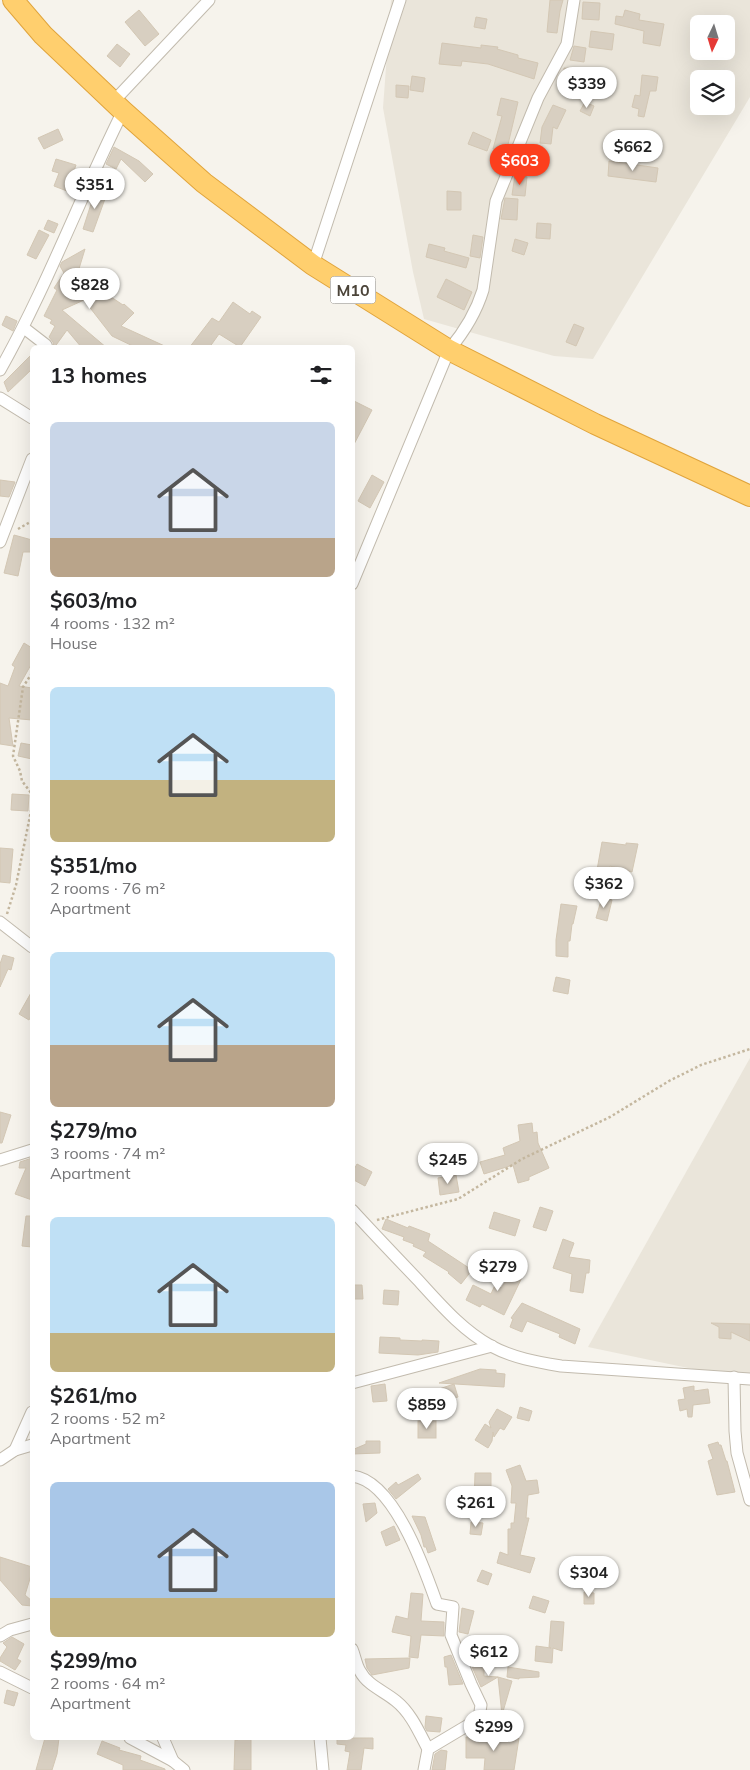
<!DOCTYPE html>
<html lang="en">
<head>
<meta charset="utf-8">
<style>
	:root { --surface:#fff; --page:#f2f2f2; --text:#202124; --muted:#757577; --accent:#fc3f1d }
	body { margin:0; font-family:Mulish,sans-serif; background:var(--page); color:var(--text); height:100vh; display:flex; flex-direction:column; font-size:19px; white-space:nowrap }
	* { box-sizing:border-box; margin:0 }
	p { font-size:16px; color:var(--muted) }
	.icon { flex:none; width:28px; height:28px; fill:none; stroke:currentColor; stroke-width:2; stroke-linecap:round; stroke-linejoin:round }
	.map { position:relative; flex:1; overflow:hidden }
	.side { position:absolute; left:30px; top:345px; width:325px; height:1395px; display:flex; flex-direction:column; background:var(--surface); border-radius:8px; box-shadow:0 5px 20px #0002 }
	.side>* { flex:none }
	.needle { width:32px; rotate:184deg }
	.fabs { position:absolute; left:690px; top:15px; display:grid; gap:10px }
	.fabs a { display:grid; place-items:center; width:45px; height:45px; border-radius:8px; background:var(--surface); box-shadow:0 5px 20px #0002; font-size:25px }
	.price { position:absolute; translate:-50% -42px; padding:0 11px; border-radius:18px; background:#fff; color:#222; font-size:16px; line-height:32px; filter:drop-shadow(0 1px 2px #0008) }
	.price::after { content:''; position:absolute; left:50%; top:30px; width:15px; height:11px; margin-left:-8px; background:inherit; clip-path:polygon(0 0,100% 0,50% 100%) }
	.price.selected { background:var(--accent); color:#fff }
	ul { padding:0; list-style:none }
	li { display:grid; align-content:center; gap:10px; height:265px; padding:0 20px }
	li span { display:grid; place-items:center; height:155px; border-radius:8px; color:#555 }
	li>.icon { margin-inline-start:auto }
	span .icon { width:90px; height:90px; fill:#fffc; stroke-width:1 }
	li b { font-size:21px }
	h2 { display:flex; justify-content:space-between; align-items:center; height:60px; padding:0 20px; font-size:21px }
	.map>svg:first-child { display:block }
</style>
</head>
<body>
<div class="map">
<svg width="750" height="1770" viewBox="0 0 750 1770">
	<rect width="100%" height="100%" fill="#f6f3ec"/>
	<g fill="#eae5da" fill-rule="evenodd">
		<path d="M391,0H750V97L593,359L554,356L424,319L413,272L383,108ZM699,24H726V51H699ZM699,79H726V106H699Z"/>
		<polygon points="750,1058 750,1381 588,1347"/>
	</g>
	<g fill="#d8cfc1" stroke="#d3c7b4">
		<polygon points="550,0 563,0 560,11 557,33 547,32"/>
		<polygon points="583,2 600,3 599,20 582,19"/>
		<polygon points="139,10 159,34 145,46 125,22"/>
		<polygon points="625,10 640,14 639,20 664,24 660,46 643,43 644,31 615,24 616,16 623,17"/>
		<polygon points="476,17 487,19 485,29 474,27"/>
		<polygon points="591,31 614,34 612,50 589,47"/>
		<polygon points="442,43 481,48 481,45 498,47 497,49 518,55 518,58 538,63 534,79 488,64 462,61 461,66 439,64"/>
		<polygon points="117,44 130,54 120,67 107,56"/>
		<polygon points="574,46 586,48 584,62 570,60"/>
		<polygon points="564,68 578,69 577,82 563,82"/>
		<polygon points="642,75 658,77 656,91 650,91 644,117 638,116 639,109 632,107 635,95 640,96"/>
		<polygon points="412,76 425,78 423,92 410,90"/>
		<polygon points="396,85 409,86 408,98 396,97"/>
		<polygon points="501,98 518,102 506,153 493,149 502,116 497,115"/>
		<polygon points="585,102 594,106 590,116 580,111"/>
		<polygon points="553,105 566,110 557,129 553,127 551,144 540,143 542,127"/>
		<polygon points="58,129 63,140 44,149 38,138"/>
		<polygon points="473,132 491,140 487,151 468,144"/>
		<polygon points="114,147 139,161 153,174 145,182 121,159 116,169 106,164"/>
		<polygon points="56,159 76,165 67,191 54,186 59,173 52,171"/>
		<polygon points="609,161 658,168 656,182 608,176"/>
		<polygon points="515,175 527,177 525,196 512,195"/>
		<polygon points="95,189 106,193 105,195 106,196 93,232 83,229 92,201 90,200"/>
		<polygon points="447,191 461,192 461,210 447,210"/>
		<polygon points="505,198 518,199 517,220 501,219"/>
		<polygon points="48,220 58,224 54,233 44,229"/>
		<polygon points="537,223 551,224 550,239 536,238"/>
		<polygon points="39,230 49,235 36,259 27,255"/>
		<polygon points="473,235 483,237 480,258 470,256"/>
		<polygon points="515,239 528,243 524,255 512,251"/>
		<polygon points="429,244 445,248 444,251 469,258 466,268 426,257"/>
		<polygon points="85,249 78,272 105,286 102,291 123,305 124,304 134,313 121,326 169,348 137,348 112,336 84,300 62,310 107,348 82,348 67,330 54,348 53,342 49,337 55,326 50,323 52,320 44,316 57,290 54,288 64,273 60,266 62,262"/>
		<polygon points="446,279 472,292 464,310 437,297"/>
		<polygon points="233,302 250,314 252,311 261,317 240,347 219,334 209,348 189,348 212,318 219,322"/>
		<polygon points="6,316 17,321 13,331 2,325"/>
		<polygon points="574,324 584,328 576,346 566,342"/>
		<polygon points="32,354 32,369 8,392 4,382"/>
		<polygon points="352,400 372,410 352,448"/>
		<polygon points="372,475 384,482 370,508 358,501"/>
		<polygon points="0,480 15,482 9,497 0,496"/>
		<polygon points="14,535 32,540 32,552 23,552 18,576 4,573"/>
		<polygon points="24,643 32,648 32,663 19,686 32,688 32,720 9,718 13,746 0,744 0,683 8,686 15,667 12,665"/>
		<polygon points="21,743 32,745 32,759 18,756"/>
		<polygon points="12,794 29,795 28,811 11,810"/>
		<polygon points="602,842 626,845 626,843 638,844 632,872 610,866 609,871 597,870"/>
		<polygon points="0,848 13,849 10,883 0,882"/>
		<polygon points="589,870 601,872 600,882 588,880"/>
		<polygon points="602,897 612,900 607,921 596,918"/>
		<polygon points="561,904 577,906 573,924 572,924 570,941 568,941 568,957 556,956 556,940"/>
		<polygon points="3,955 14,958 11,970 8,969 0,987 0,964"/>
		<polygon points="556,977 570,980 568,994 553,991"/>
		<polygon points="32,991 32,1014 29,1020 19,1014"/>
		<polygon points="0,1112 11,1115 2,1143 0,1143"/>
		<polygon points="532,1123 533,1133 537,1132 538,1143 549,1168 529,1177 529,1180 518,1183 513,1165 484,1174 480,1162 505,1155 503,1148 520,1141 518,1125"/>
		<polygon points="32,1158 32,1200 15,1194 26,1168 19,1168 20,1162"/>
		<polygon points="357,1164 372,1172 365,1186 352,1179 352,1173"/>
		<polygon points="456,1175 459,1192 440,1195 438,1178"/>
		<polygon points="540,1207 553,1211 546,1231 533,1227"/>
		<polygon points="494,1212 520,1220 515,1236 489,1228"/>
		<polygon points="26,1216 32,1216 32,1247 22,1246"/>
		<polygon points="386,1219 408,1228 409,1226 430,1234 428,1241 472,1270 461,1284 448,1273 449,1272 423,1256 426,1252 413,1246 414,1244 403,1240 404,1237 382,1229"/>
		<polygon points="563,1239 574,1243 569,1257 590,1260 589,1273 586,1273 583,1293 570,1291 572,1274 553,1268"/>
		<polygon points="509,1261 524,1273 504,1315 482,1304 480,1307 466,1300 473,1285 491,1294 495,1285 501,1288 510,1275 504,1271"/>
		<polygon points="352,1285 362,1285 363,1299 352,1299"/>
		<polygon points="384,1290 399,1291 398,1305 383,1304"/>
		<polygon points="522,1303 580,1329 575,1344 559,1337 560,1334 527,1321 522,1332 510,1327 513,1319 511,1318"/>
		<polygon points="711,1323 750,1324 750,1341 731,1332 731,1339 719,1338 719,1327"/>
		<polygon points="380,1337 400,1338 400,1340 422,1341 422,1340 439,1341 438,1352 418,1355 379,1353"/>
		<polygon points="480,1369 496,1370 496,1373 505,1374 504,1387 439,1383"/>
		<polygon points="385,1384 387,1401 373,1402 371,1386"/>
		<polygon points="454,1384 458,1397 412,1411 413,1397 442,1398 439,1389"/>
		<polygon points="694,1386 694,1391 708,1389 710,1403 693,1405 692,1417 688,1417 687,1409 680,1411 678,1400 685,1399 683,1388"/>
		<polygon points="520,1407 532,1411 529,1421 517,1418"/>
		<polygon points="497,1409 512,1417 504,1430 500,1428 494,1437 493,1432 492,1441 488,1448 475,1440 485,1424 491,1428 489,1422"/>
		<rect x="418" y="1421" width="18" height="17"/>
		<polygon points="366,1441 380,1441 380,1453 352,1454 352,1450 366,1444"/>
		<polygon points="718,1442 719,1445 721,1445 726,1461 727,1461 735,1492 717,1495 708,1461 713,1459 708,1445"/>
		<polygon points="520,1465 526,1481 537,1480 539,1493 528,1495 526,1518 529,1518 520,1555 535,1558 530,1573 497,1563 500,1552 508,1555 508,1529 511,1529 511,1523 514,1523 516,1503 511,1503 512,1486 506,1470"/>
		<polygon points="475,1473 491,1473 491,1487 487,1487 486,1504 474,1504"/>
		<polygon points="418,1474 421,1479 396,1499 388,1489 396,1482 398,1485"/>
		<polygon points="375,1503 377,1513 366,1522 363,1504"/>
		<polygon points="412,1516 425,1517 436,1550 428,1553 426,1547 424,1547 421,1535"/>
		<polygon points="471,1522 483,1523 481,1535 470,1534"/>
		<polygon points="394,1526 400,1540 386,1546 381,1532"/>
		<polygon points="0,1557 32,1567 32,1572 25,1595 32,1601 32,1606 22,1605 0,1580"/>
		<polygon points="482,1570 492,1574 488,1585 477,1581"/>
		<polygon points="584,1592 594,1593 594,1604 584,1604"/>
		<polygon points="411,1593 423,1594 421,1621 444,1622 444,1636 421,1635 418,1658 409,1657 411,1636 392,1632 396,1616 408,1619"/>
		<polygon points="533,1596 549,1601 545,1613 529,1608"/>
		<polygon points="462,1608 474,1611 468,1634 459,1632"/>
		<polygon points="551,1621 564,1622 562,1651 553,1648 552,1663 535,1661 536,1646 551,1648 549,1647"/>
		<polygon points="12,1637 24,1644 17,1659 21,1661 15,1670 0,1661 0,1658 7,1647 3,1643"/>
		<polygon points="466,1653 484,1653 484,1676 498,1677 512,1681 502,1715 498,1677 481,1687"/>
		<polygon points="451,1655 463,1684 449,1685 447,1667 445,1667 444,1657"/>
		<polygon points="410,1658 409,1668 372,1675 367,1668 365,1659"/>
		<polygon points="508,1667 539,1672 539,1677 519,1678 519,1679 507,1677"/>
		<polygon points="7,1690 18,1693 14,1706 4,1703"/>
		<polygon points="426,1716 442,1718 440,1732 427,1731 425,1727"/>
		<polygon points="504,1735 519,1738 514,1770 484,1770 485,1758 466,1758 466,1737 503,1740"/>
		<polygon points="45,1738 59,1738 57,1754 52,1770 36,1770"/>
		<polygon points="238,1738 251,1738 251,1770 234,1770 235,1740 238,1740"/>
		<polygon points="337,1738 373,1738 373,1749 364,1748 361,1770 347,1770 350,1752 345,1751 346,1745 337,1744"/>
		<polygon points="102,1741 120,1748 119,1750 141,1756 140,1760 165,1769 165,1770 123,1770 123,1765 97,1754"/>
		<polygon points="441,1750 447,1751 445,1770 432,1770 435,1754"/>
	</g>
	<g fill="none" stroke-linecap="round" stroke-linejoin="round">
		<defs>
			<g id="street">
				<polyline points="113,102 209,0"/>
				<polyline points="313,265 400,0"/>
				<polyline points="24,328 46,345 47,348"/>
				<path d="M0,370C47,287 80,197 123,111"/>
				<polyline points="0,398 32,418"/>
				<polyline points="0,542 32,459"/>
				<path d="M352,584L449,350C464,332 476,313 483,290L496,201L538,98L567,44L574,0"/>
				<polyline points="0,922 32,947"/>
				<polyline points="0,1160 32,1150"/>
				<path d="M352,1210C374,1234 396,1257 418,1280C440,1304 462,1330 491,1346C513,1358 537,1362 561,1366L750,1379"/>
				<polyline points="734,1377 735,1431 737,1453 750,1500"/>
				<polyline points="352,1383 492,1346"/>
				<polyline points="15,1450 32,1412"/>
				<polyline points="0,1460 15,1450 32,1445"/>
				<path d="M352,1476C394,1480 425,1570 437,1604L453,1607L451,1635L471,1684L481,1705L479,1718L475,1721L428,1749L424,1770"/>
				<polyline points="0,1636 10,1630 32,1624"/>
				<path d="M352,1649C355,1656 356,1665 360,1671C367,1685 384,1691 396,1701C411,1713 419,1732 428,1749"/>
				<polyline points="0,1672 32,1688"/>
				<polyline points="130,1738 173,1761 184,1770"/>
				<polyline points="163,1738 173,1761"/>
				<polyline points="320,1738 323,1770"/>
			</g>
			<polyline id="highway" points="13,0 43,35 123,111 204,183 313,265 449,350 595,424 750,496"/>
		</defs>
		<use href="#street" stroke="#c2bbae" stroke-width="13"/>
		<use href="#highway" stroke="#e0a43c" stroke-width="22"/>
		<g stroke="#c4b79f" stroke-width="2.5" stroke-dasharray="2.5 2.5" stroke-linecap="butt">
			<polyline points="18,529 32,521"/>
			<polyline points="32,673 23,687 13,756 20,771 22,781 32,794"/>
			<polyline points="7,914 16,885 32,806"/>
			<polyline points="377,1220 458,1199 522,1159 610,1117 669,1081 701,1065 750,1049"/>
		</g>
		<use href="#street" stroke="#fff" stroke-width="11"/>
		<use href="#highway" stroke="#ffcf6e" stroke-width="20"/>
	</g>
	<g text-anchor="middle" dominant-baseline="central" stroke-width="4" stroke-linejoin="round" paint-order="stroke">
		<rect fill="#fff" stroke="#817c74" stroke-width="1" x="330.5" y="276.5" width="45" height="27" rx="4"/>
		<g font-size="16" font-weight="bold" fill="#4b4439">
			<text x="353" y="290">M10</text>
		</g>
	</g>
</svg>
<div class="fabs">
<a><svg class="needle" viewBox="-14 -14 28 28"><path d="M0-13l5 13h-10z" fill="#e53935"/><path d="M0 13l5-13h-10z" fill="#757577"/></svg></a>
<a><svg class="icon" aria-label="layers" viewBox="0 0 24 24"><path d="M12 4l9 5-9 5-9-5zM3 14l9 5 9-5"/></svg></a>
</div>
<b class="price" style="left:587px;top:109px">$339</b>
<b class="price" style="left:633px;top:172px">$662</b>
<b class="price selected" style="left:520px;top:186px">$603</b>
<b class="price" style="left:95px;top:210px">$351</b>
<b class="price" style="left:90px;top:310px">$828</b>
<b class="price" style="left:604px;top:909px">$362</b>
<b class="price" style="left:448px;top:1185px">$245</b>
<b class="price" style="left:498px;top:1292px">$279</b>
<b class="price" style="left:427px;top:1430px">$859</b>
<b class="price" style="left:476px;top:1528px">$261</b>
<b class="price" style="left:589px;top:1598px">$304</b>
<b class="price" style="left:489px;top:1677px">$612</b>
<b class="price" style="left:494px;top:1752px">$299</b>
<section class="side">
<h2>13 homes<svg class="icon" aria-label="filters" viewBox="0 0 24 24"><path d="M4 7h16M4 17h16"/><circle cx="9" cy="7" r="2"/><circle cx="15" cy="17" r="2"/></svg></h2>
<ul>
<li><span style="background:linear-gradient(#c9d6e8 75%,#b9a48a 0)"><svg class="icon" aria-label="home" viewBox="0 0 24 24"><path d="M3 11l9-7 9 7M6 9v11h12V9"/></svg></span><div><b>$603/mo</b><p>4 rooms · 132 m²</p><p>House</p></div></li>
<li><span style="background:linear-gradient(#bfe0f5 60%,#c2b280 0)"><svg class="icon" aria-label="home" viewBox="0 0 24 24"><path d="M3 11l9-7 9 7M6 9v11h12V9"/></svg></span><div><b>$351/mo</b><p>2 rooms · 76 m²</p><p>Apartment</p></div></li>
<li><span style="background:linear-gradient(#bfe0f5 60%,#b9a48a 0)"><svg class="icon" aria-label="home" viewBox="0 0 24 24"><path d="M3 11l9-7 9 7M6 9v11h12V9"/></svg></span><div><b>$279/mo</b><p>3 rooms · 74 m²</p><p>Apartment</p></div></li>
<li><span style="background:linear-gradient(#bfe0f5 75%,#c2b280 0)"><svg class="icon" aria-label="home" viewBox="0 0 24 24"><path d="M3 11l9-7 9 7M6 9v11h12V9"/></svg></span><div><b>$261/mo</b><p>2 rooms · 52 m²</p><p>Apartment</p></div></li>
<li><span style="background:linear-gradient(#a9c7e8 75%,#c2b280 0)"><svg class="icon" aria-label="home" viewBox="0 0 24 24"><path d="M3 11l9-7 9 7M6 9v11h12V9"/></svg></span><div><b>$299/mo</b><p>2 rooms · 64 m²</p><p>Apartment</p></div></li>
</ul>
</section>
</div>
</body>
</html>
